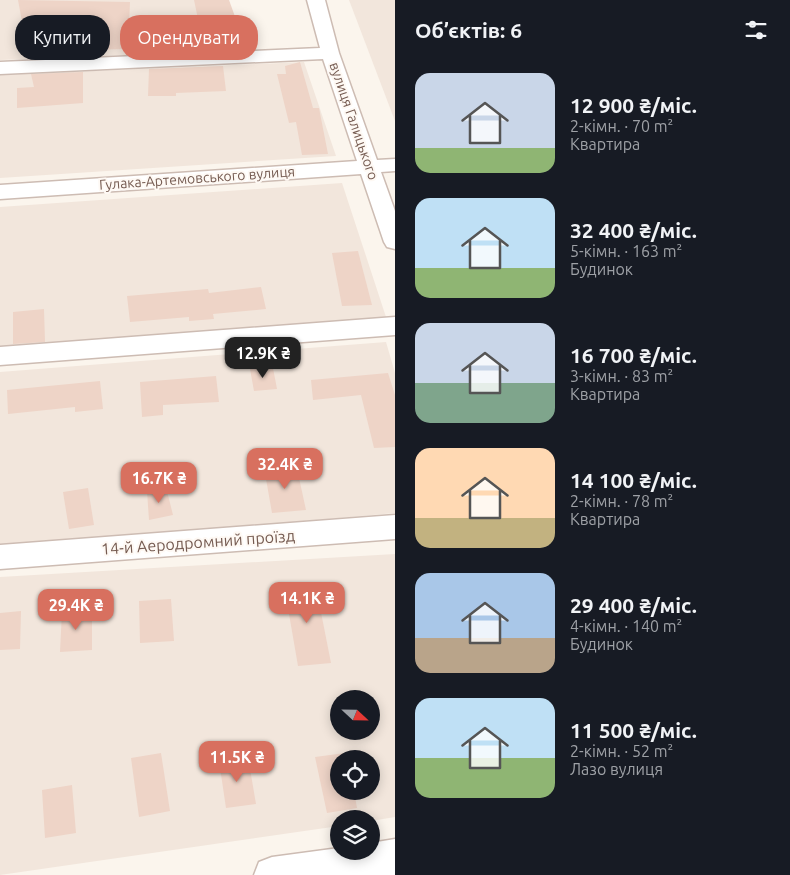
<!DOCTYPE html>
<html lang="uk">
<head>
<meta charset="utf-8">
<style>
	:root { --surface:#171b24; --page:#242831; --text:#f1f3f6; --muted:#9ea1a6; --accent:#d8705f }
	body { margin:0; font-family:Ubuntu,sans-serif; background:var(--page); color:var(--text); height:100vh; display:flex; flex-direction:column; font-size:19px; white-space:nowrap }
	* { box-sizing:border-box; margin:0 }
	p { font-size:16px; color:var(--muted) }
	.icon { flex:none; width:28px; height:28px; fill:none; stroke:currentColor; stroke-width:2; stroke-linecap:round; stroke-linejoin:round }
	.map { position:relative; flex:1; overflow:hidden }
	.details { display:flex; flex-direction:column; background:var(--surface); width:395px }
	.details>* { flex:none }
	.top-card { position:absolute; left:15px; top:15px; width:305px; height:45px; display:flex; gap:10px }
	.needle { width:32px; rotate:112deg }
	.tools { position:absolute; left:330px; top:690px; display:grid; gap:10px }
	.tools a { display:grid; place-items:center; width:50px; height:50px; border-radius:50%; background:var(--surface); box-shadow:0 2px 12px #0003; font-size:25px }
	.price { position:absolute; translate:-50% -42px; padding:0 11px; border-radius:10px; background:var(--accent); color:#fff; font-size:16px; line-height:32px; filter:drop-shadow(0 1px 2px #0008) }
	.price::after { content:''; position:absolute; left:50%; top:30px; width:15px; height:11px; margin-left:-8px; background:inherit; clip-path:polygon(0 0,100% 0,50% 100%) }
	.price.selected { background:#222; color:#fff }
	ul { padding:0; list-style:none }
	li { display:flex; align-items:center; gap:15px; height:125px; padding:0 20px }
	li span { display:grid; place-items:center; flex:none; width:140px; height:100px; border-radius:15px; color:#555 }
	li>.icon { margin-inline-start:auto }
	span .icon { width:60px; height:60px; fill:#fffc; stroke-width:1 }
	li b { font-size:21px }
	h2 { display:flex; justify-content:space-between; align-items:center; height:60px; padding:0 20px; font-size:21px }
	.pill { padding:0 18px; border-radius:20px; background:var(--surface); box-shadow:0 2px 12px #0003; font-size:18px; line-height:45px }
	.pill.selected { background:var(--accent); color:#fff }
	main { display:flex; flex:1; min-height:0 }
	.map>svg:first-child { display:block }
</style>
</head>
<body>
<main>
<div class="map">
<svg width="395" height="875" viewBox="0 0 395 875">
	<rect width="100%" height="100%" fill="#fbf5ed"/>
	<g fill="#f2e6dc" fill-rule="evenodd">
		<polygon points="0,0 215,0 225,51 0,60"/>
		<polygon points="349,0 395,0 395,121"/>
		<polygon points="304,62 336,156 0,178 0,75"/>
		<polygon points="342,183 386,317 0,347 0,207"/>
		<polygon points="386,342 395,373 395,513 0,548 0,372"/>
		<path d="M395,554V817L371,821V819H339V826L0,875V577ZM339,699H371V731H339ZM339,759H371V791H339Z"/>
	</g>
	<g fill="#eed4c7">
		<polygon points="18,0 130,2 128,49 83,50 83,56 29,59"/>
		<polygon points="194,0 229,0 246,47 220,49 221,50 150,54 151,35 201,33"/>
		<polygon points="300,62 313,108 319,108 328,154 302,155 296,122 289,123 277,74 286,74 285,66"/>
		<polygon points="223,66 226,91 176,93 176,96 148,96 149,69"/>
		<polygon points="83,72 83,103 17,108 17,88 34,87 31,74"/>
		<polygon points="358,251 372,305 342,306 332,253"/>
		<polygon points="261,287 266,309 213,314 214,319 189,321 189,317 130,322 127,296 208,289 209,293"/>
		<polygon points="44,309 45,342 13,344 13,312"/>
		<polygon points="273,368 277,389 254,391 250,369"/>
		<polygon points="388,373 395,395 395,447 374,448 361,395 313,400 311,380"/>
		<polygon points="216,376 219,402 163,405 163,415 142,417 140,382"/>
		<polygon points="100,381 103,409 75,412 75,407 8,414 7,390"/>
		<polygon points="296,464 306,510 272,513 266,479 273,479 270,466"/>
		<polygon points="166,487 173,515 149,520 147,491"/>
		<polygon points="88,488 94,525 69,529 63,492"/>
		<polygon points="315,582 331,663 298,666 284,585"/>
		<polygon points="171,599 174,641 140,643 139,601"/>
		<polygon points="92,610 92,650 60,652 62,611"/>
		<polygon points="21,611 20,649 0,650 0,613"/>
		<polygon points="161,753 170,811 139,817 131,758"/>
		<polygon points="345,753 346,759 339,759 339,791 354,791 357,808 327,813 315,757"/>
		<polygon points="248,757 256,804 226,808 219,761"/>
		<polygon points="72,785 76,833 45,838 42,790"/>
	</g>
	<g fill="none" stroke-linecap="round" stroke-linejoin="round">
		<defs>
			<g id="minor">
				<polygon points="307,0 325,0 339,53 377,160 395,159 395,171 381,172 395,211 395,249 387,247 384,242 361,174 0,199 0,185 357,161 323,59 0,74 0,62 320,48"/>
				<polygon points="395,317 395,335 0,365 0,347"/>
				<polygon points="395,515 395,539 0,569 0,545"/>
				<polygon points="395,839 395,875 254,875 259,862 272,857 339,848 339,851 371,851 371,843"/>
			</g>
		</defs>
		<use href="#minor" stroke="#cdbcb3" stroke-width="3"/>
		<use href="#minor" fill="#fff" fill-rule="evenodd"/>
	</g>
	<g text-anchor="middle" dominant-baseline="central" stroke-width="4" stroke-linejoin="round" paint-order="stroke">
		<g font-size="14" fill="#755b51" stroke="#fef9f4">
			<text transform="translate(354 121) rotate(71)">вулиця Галицького</text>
			<text transform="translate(197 178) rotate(-4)">Гулака-Артемовського вулиця</text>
		</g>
		<g font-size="16" fill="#755b51" stroke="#fef9f4">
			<text transform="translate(198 542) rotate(-4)">14-й Аеродромний проїзд</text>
		</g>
	</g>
</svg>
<div class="tools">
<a><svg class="needle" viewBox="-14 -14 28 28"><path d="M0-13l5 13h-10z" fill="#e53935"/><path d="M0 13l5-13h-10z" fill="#9ea1a6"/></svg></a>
<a><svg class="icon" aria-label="locate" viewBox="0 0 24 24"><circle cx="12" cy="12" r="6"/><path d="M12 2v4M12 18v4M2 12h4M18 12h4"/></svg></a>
<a><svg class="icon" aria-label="layers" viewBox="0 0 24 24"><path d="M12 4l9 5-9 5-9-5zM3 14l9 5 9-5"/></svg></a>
</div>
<b class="price selected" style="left:263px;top:379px">12.9K ₴</b>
<b class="price" style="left:285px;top:490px">32.4K ₴</b>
<b class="price" style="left:159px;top:504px">16.7K ₴</b>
<b class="price" style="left:307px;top:624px">14.1K ₴</b>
<b class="price" style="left:76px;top:631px">29.4K ₴</b>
<b class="price" style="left:237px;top:783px">11.5K ₴</b>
<div class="top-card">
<a class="pill">Купити</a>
<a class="pill selected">Орендувати</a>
</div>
</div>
<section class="details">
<h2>Об’єктів: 6<svg class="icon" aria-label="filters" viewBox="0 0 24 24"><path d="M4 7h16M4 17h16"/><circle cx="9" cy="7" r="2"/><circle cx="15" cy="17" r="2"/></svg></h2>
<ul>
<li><span style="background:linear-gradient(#c9d6e8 75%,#8fb573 0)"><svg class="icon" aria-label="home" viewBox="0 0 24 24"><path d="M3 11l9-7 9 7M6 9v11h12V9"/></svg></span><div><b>12 900 ₴/міс.</b><p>2-кімн. · 70 m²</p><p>Квартира</p></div></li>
<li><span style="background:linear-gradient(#bfe0f5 70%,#8fb573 0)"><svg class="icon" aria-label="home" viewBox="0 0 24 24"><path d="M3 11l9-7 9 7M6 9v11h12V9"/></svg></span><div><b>32 400 ₴/міс.</b><p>5-кімн. · 163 m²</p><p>Будинок</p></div></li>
<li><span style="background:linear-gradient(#c9d6e8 60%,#7fa58c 0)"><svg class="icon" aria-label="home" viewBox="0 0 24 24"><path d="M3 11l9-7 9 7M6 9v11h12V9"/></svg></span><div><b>16 700 ₴/міс.</b><p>3-кімн. · 83 m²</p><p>Квартира</p></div></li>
<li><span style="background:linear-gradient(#ffd9b3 70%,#c2b280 0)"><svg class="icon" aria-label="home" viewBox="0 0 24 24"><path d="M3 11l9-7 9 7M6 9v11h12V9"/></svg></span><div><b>14 100 ₴/міс.</b><p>2-кімн. · 78 m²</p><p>Квартира</p></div></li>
<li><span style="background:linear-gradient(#a9c7e8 65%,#b9a48a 0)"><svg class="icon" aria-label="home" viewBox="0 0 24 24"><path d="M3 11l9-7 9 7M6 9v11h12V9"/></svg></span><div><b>29 400 ₴/міс.</b><p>4-кімн. · 140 m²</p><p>Будинок</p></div></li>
<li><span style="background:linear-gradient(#bfe0f5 60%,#8fb573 0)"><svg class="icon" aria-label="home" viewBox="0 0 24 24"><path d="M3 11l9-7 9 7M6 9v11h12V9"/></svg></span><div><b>11 500 ₴/міс.</b><p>2-кімн. · 52 m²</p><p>Лазо вулиця</p></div></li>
</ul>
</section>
</main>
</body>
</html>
